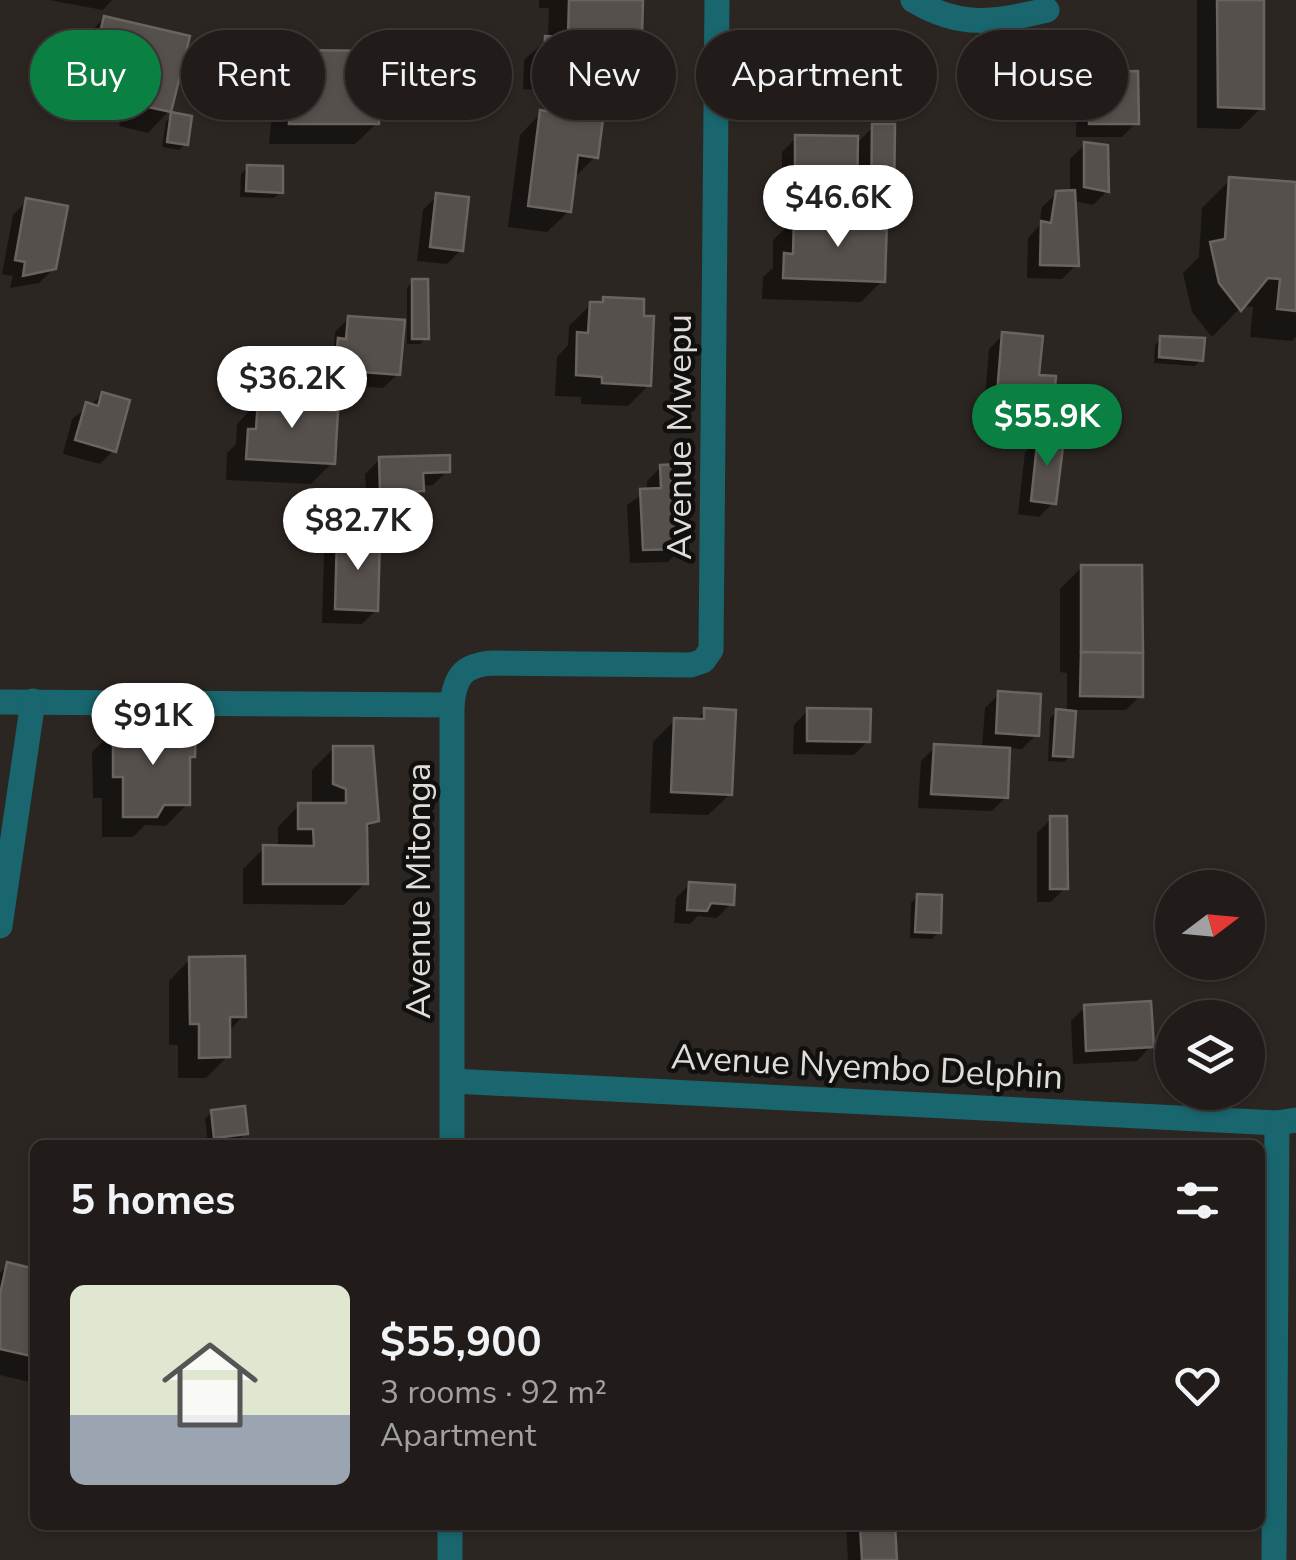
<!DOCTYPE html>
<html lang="en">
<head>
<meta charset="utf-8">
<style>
	:root { --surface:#211c1a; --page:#292523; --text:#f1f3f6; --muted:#a2a1a2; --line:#3e3a39; --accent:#0b8043 }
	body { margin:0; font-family:"Nunito Sans",sans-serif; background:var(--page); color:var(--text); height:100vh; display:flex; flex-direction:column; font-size:38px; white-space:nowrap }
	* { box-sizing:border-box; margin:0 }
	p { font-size:32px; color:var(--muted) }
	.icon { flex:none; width:55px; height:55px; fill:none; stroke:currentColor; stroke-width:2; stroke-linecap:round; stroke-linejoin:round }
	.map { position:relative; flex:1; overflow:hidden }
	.details { position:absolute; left:30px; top:1140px; width:1235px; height:390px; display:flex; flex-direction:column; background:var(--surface); border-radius:15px; box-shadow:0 2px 8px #0004,0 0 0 2px var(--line) }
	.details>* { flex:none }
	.top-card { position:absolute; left:30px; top:30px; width:1238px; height:90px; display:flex; gap:20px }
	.needle { width:65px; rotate:74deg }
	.buttons { position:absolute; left:1155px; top:870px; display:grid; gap:20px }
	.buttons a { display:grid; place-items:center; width:110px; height:110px; border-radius:50%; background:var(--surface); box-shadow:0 2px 8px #0004,0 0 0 2px var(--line); font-size:50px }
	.price { position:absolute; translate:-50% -85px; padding:0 22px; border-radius:35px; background:#fff; color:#222; font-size:32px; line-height:65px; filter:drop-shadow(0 2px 5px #0008) }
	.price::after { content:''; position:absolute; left:50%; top:60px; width:30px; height:22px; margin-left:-15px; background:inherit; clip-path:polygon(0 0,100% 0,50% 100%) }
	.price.on { background:var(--accent); color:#fff }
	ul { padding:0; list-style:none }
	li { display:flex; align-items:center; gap:30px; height:250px; padding:0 40px }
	li span { display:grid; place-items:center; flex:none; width:280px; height:200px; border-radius:15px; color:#555 }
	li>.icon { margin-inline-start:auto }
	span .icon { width:120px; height:120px; fill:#fffc; stroke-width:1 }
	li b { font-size:42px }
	h2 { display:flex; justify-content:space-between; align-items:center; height:120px; padding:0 40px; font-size:42px }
	.chip { padding:0 35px; border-radius:45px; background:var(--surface); box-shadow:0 2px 8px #0004,0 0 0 2px var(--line); font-size:35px; line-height:90px }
	.chip.on { background:var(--accent); color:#fff }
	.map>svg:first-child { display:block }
</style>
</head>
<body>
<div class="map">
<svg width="1296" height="1560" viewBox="0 0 1296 1560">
	<rect width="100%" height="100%" fill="#2c2622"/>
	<g fill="#0007" fill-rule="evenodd">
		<polygon points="49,0 112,0 103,10"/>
		<polygon points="539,0 641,0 639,70 617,92 523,89 524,60 548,39 549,8 539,8"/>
		<polygon points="1197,0 1262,0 1261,108 1240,129 1197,128"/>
		<polygon points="104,18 169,111 148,133 119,126 123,110 104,106 108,88 74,79 83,40"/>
		<polygon points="297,53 378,71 389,95 376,107 377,123 355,144 269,144 276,74"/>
		<polygon points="1091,74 1136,123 1122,137 1076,137 1077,88"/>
		<polygon points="541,113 596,156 574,178 569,211 547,232 508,227 520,135"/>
		<polygon points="172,115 185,144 179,150 162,147 166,122"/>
		<path d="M873,127L892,204L874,222L882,281L861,302L762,299L763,277L773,268V240L795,219H801L802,189L782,188V152L796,138L855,145ZM858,198V221L836,220Z"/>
		<polygon points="1084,145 1107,191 1093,205 1073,201 1076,265 1062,279 1027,278 1028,238 1039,226 1042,207 1057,193 1070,192 1070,159"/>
		<polygon points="248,167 280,192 274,198 240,197 241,174"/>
		<polygon points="1230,180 1296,185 1296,337 1292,341 1250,337 1253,307 1242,306 1212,337 1192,312 1183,273 1199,257 1202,208"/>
		<polygon points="437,196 461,250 447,264 417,261 423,210"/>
		<polygon points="27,201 54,268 39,283 10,288 13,276 2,274 13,215"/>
		<polygon points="413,281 426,338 420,344 407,344 407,288"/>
		<polygon points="604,299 649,385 628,406 581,404 581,397 555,396 557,357 568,345 569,326 591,304"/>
		<polygon points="349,318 398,374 383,388 322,383 325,355 334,346 335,332"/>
		<polygon points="1003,335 1037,378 1050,412 1036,426 983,421 989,349"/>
		<polygon points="1161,338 1201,360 1195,366 1154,363 1155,345"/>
		<polygon points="266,393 304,412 333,462 311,484 226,480 227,453 236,444 237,424"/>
		<polygon points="103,395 114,450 100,464 63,454 72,419"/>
		<polygon points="1039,438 1053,503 1039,517 1018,514 1025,452"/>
		<polygon points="380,459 447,471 433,485 421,486 407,504 367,505 365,474"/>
		<polygon points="661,467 682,548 668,562 630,563 627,505 647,491 647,481"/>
		<polygon points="338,539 376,610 362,624 322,623 324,553"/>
		<polygon points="1082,567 1140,696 1126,710 1073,710 1070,756 1064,762 1048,761 1050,718 1057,712 1067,712 1067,673 1060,672 1060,589"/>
		<polygon points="999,694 1037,734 1022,749 1008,748 1006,797 992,811 918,808 921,761 935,747 982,749 985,708"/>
		<polygon points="808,710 868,741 854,755 793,754 794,725"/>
		<polygon points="705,711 730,794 708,815 650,813 653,742 675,720 695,721"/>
		<polygon points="114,731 193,756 187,761 187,804 166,826 145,825 133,837 102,837 102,798 93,798 92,752"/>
		<polygon points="334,748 376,777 376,820 365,831 365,883 344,905 243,904 243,869 264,848 278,848 278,827 299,805 312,805 312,770"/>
		<polygon points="1051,819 1065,888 1051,902 1037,902 1037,833"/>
		<polygon points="690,884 731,903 717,918 698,916 690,924 674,923 676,898"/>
		<polygon points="918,896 938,932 932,939 910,938 911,903"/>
		<polygon points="190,959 243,1016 228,1032 228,1056 206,1078 178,1078 178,1045 169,1045 169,981"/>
		<polygon points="1085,1007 1151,1046 1137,1061 1073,1064 1071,1021"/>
		<polygon points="212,1112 245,1133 239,1140 208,1143 205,1119"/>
		<polygon points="8,1265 35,1271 35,1376 30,1382 0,1375 0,1273"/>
		<polygon points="846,1525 893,1525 895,1560 848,1560"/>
	</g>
	<g fill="#56504c" stroke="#6a645f" stroke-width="2.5">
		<polygon points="569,0 643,0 641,71 544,68 545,36 568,37"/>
		<polygon points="1217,0 1264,0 1264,109 1218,107"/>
		<polygon points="104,16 190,36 171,112 139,105 143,89 124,84 128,66 94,58"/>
		<polygon points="296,50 380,51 380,69 391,69 391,96 379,97 379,124 289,124 290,92 296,93"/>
		<polygon points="1138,71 1139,124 1089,124 1090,72"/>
		<polygon points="540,110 603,119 598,158 578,155 571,212 528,206"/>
		<polygon points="171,112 192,116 188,145 167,142"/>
		<polygon points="872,124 895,124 894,205 871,205"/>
		<polygon points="795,135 858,136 857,203 815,202 815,175 795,175"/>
		<polygon points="1084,142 1108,145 1109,192 1084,187"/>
		<polygon points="247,165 283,166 283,193 246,191"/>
		<polygon points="1229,177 1296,182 1296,311 1277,309 1280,279 1268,278 1241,311 1219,283 1210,242 1225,239"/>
		<polygon points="1075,190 1079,266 1040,265 1041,221 1051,223 1056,191"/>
		<polygon points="436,193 469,197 463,251 430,247"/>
		<polygon points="26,198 68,206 56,269 23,276 25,262 15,260"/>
		<polygon points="794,216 887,220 885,282 783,278 784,253 793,254"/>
		<polygon points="412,279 428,279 429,339 412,339"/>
		<polygon points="603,297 644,299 644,316 654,316 651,386 602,383 602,377 576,375 577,332 588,333 590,302 603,302"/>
		<polygon points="348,316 405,320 400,375 335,370 338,338 346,339"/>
		<polygon points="1002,332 1043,336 1039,375 1056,376 1053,413 996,407"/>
		<polygon points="1160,336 1205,338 1203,361 1159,357"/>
		<polygon points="264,391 307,392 306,409 338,411 335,464 246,459 248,429 256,429 258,400 264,400"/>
		<polygon points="102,392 130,400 116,452 75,440 86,402 98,406"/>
		<polygon points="1038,435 1064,438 1056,504 1031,501"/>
		<polygon points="450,455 450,472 423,473 424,491 380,492 379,457"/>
		<polygon points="681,464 684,549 643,550 640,489 661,488 660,465"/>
		<polygon points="337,536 380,537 378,611 335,609"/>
		<polygon points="1081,565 1142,565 1143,653 1081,652"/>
		<polygon points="1081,652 1143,653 1143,697 1080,696"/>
		<polygon points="998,691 1041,694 1039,736 996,733"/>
		<polygon points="704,708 736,710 732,795 671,792 674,718 704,719"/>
		<polygon points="807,708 871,709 870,742 807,741"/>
		<polygon points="1056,709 1076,711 1073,757 1053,756"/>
		<polygon points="113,728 196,729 195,757 190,757 190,805 164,805 157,817 123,817 123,777 113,777"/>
		<polygon points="934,744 1010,748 1008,798 931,794"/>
		<polygon points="333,746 373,746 379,821 367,824 368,884 263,884 263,845 314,846 313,829 298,829 298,803 346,803 346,789 333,784"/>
		<polygon points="1050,816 1067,816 1068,889 1050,889"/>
		<polygon points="689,882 735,885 734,905 711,903 707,911 687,910"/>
		<polygon points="917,894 942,895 941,933 915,932"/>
		<polygon points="245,956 246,1017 230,1017 230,1057 199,1058 199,1024 190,1024 189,957"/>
		<polygon points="1151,1001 1154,1047 1086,1051 1084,1005"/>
		<polygon points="245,1106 248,1134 214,1138 211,1110"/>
		<polygon points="7,1262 35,1269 35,1357 0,1349 0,1294"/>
		<polygon points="860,1525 895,1525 897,1560 862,1560"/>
	</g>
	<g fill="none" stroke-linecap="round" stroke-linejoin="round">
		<g stroke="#19666e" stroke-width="25">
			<path d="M913,0C961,29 995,22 1047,10"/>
			<polyline points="0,702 452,705"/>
			<polyline points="0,926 33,701"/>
			<polyline points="453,1081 1277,1123 1296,1120"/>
			<path d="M452,1145V705C455,676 463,665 493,663L691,665L703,661L711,650L717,0"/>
			<polyline points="450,1560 450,1525"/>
			<polyline points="1274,1560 1277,1123"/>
		</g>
	</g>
	<g text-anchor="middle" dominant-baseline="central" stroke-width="9" stroke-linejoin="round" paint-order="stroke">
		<g font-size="35" fill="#dfdcd9" stroke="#12100e">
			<text transform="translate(679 437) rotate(-90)">Avenue Mwepu</text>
			<text transform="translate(418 891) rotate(-90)">Avenue Mitonga</text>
			<text transform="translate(867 1067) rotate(3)">Avenue Nyembo Delphin</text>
		</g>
	</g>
</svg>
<div class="buttons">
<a><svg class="needle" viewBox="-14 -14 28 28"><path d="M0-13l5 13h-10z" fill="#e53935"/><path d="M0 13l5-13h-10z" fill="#a2a1a2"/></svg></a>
<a><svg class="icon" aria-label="layers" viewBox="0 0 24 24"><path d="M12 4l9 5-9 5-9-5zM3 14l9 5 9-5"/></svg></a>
</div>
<b class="price" style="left:838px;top:250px">$46.6K</b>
<b class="price" style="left:292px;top:431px">$36.2K</b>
<b class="price on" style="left:1047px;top:469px">$55.9K</b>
<b class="price" style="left:358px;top:573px">$82.7K</b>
<b class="price" style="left:153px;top:768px">$91K</b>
<div class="top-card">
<a class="chip on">Buy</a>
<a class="chip">Rent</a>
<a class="chip">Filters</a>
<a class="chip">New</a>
<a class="chip">Apartment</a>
<a class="chip">House</a>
</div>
<section class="details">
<h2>5 homes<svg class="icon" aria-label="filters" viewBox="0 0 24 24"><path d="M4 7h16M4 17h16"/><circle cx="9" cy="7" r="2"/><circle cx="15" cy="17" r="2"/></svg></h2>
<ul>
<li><span style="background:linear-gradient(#dfe7d0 65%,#9aa5b1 0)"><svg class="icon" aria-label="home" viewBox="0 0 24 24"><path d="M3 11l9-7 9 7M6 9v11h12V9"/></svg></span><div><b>$55,900</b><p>3 rooms · 92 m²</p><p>Apartment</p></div><svg class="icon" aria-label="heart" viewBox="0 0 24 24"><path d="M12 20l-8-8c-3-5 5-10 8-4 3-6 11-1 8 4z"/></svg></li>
</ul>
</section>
</div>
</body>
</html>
